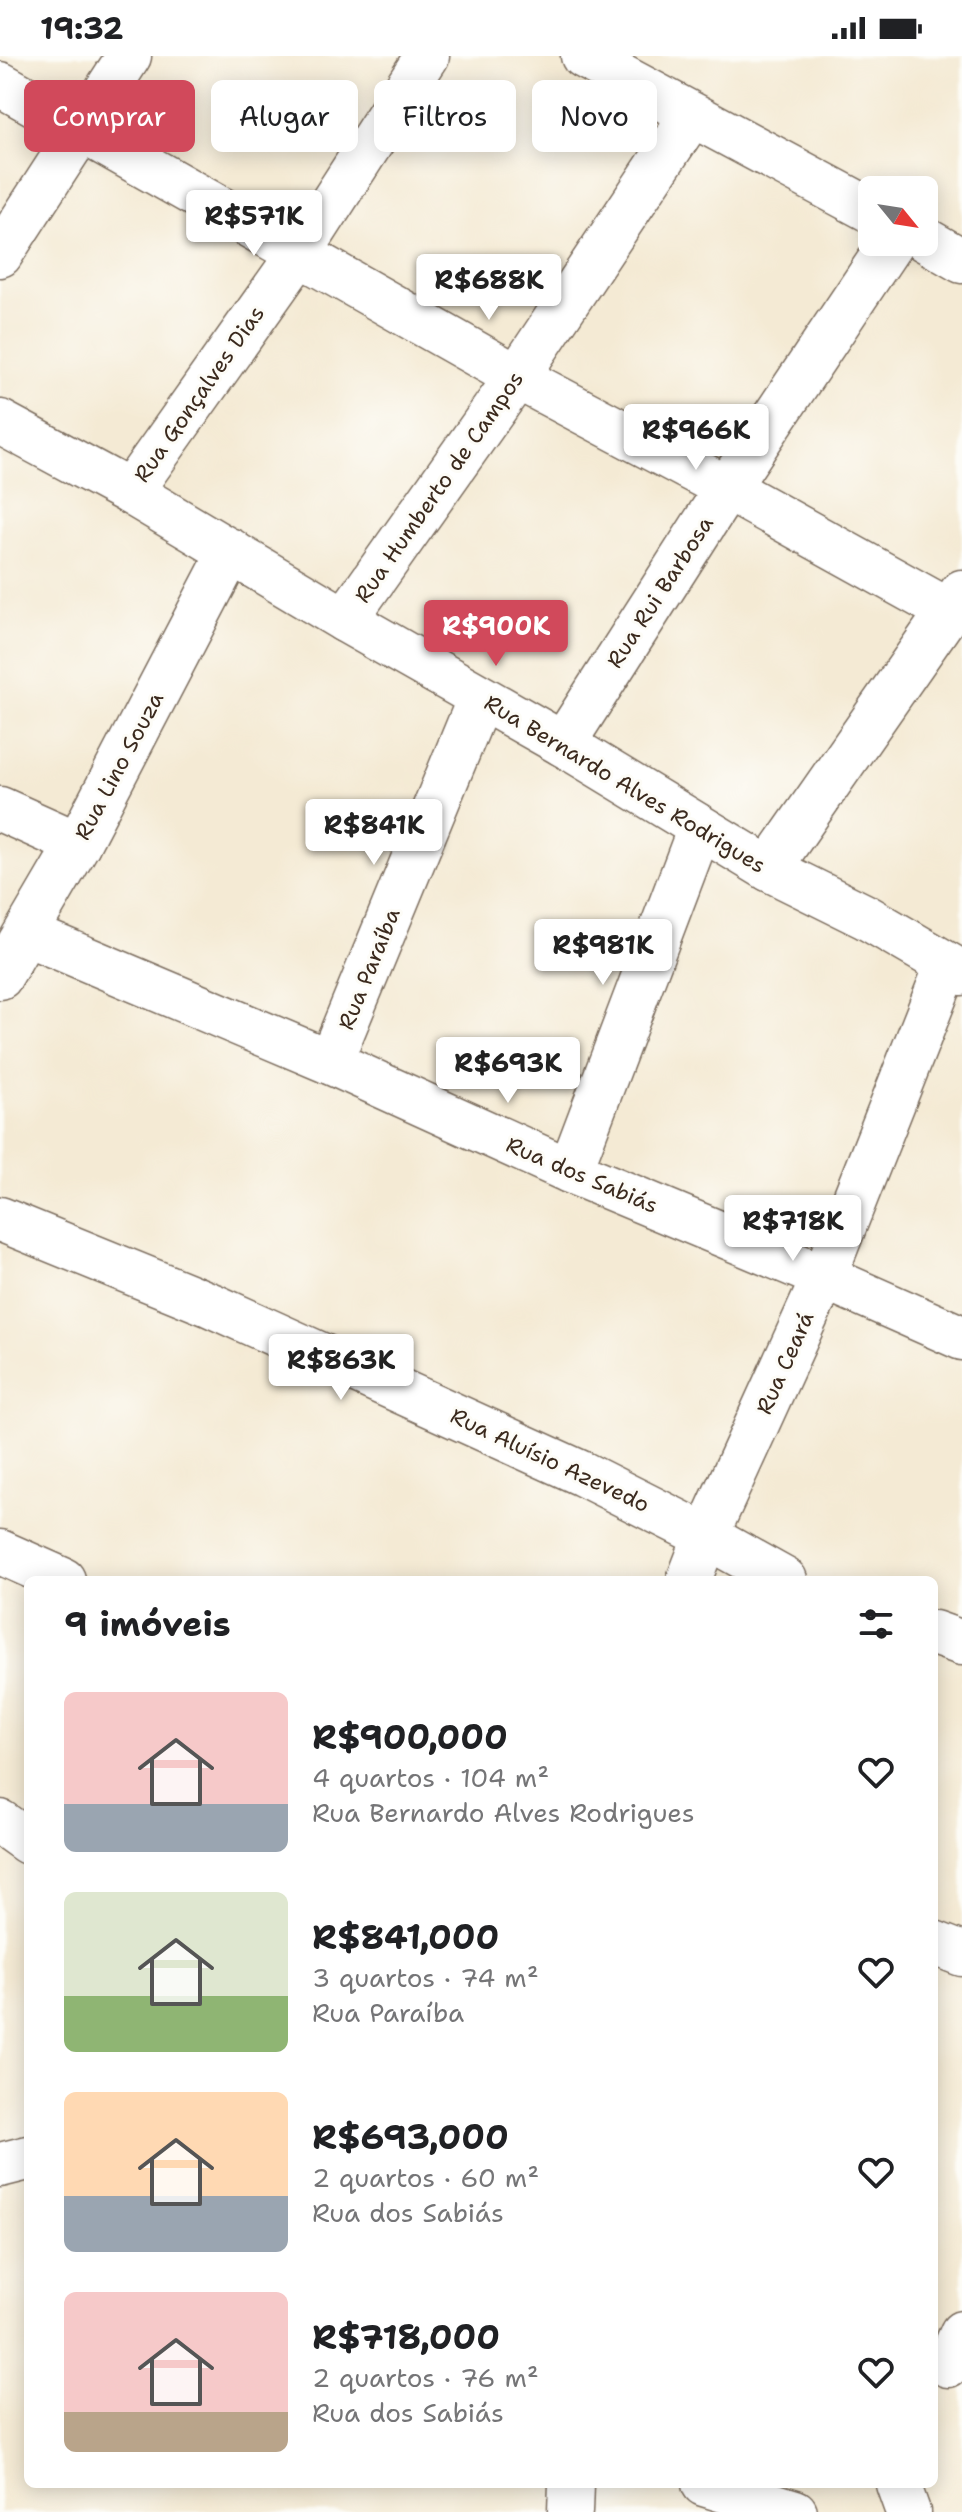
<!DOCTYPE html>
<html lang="pt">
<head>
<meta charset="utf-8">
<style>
	:root { --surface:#fff; --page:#f6f6f6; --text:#202124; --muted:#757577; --accent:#d1495b }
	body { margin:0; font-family:"Shantell Sans",sans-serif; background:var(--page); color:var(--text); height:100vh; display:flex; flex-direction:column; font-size:30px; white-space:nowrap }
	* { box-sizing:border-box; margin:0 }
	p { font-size:26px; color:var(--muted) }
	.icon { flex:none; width:44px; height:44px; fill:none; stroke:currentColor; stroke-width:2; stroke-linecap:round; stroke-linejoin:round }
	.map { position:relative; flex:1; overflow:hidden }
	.drawer { position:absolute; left:24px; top:1520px; width:914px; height:912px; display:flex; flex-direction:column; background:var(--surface); border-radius:12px; box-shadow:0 4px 20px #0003 }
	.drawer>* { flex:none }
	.top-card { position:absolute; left:24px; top:24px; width:914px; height:72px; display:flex; gap:16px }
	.needle { width:52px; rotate:120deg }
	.controls { position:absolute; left:858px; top:120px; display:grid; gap:16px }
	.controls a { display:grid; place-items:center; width:80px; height:80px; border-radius:12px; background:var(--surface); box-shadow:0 4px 20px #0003; font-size:40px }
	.price { position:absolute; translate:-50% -68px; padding:0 18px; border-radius:8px; background:#fff; color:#222; font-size:26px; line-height:52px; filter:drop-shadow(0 2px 4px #0008) }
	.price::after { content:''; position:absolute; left:50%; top:48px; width:24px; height:18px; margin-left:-12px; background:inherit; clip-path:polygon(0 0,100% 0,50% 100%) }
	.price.selected { background:var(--accent); color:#fff }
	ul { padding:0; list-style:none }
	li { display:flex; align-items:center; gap:24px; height:200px; padding:0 40px }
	li span { display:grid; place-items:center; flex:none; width:224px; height:160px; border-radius:12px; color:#555 }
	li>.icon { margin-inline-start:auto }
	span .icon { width:96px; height:96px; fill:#fffc; stroke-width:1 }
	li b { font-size:34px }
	h2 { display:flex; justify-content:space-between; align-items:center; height:96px; padding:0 40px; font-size:34px }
	.pill { padding:0 28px; border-radius:12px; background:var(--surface); box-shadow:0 4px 20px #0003; font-size:28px; line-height:72px }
	.pill.selected { background:var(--accent); color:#fff }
	.status { display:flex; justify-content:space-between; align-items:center; height:56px; padding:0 40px; background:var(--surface); direction:ltr }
	.status svg { height:22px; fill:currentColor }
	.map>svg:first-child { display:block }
</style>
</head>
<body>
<div class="status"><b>19:32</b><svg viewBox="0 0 49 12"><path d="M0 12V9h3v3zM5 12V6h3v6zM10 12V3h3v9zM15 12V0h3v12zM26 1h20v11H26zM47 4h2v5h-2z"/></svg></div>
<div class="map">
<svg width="962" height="2456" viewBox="0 0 962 2456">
	<rect width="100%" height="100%" fill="#fdfcf7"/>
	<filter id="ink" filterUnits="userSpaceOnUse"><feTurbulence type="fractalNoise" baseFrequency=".0125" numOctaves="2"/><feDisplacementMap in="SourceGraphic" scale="16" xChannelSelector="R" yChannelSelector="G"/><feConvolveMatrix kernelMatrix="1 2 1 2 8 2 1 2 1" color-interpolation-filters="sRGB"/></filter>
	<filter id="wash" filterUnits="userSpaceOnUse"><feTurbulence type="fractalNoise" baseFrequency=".006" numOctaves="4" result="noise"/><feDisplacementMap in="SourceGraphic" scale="32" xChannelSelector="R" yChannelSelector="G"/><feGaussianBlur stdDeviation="1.8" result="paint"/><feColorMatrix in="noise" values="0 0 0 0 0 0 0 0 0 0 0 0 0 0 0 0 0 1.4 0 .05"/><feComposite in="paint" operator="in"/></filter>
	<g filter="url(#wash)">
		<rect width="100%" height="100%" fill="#f4ead4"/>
	</g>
	<g filter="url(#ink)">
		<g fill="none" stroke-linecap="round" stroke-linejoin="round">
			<defs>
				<g id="minor">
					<polyline points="583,0 872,155"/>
					<polyline points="0,28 517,321 727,432 949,555"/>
					<polyline points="924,183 962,205"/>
					<polyline points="0,199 129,0"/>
					<polyline points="0,366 130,436 345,564 563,688 769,813 866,861 962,917"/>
					<polyline points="130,436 299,198 427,0"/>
					<polyline points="345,564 517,321 692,59"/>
					<polyline points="563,688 727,432 892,186"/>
					<polyline points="0,753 78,788"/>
					<polyline points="769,813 962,536"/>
					<polyline points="27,878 330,1006 570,1115 824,1221 962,1282"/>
					<polyline points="0,921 78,788 231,495"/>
					<polyline points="330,1006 480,642"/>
					<polyline points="570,1115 700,772"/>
					<polyline points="0,1163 211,1249 583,1418 706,1480 785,1524"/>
					<polyline points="0,1496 63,1524"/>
					<polyline points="689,1524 706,1480 824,1221 947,910"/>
					<polyline points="934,1577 962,1587"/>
					<polyline points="0,1766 28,1786"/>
					<polyline points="934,1887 962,1898"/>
					<polyline points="0,2109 28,2102"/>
					<polyline points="948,2309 962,2277"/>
					<polyline points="704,2428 795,2456"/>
					<polyline points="898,2428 908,2456"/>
					<polyline points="570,2456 571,2428"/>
				</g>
			</defs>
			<use href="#minor" stroke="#7c6d5e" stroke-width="47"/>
			<use href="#minor" stroke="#fff" stroke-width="44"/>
		</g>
	</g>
	<g text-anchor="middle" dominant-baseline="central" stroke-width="6" stroke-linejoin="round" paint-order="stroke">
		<g font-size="22" fill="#3b2a1e" stroke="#fdfcf7">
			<text transform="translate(199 338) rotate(-55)">Rua Gonçalves Dias</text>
			<text transform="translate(439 431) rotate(-55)">Rua Humberto de Campos</text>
			<text transform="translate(660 536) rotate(-57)">Rua Rui Barbosa</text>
			<text transform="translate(119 710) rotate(-62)">Rua Lino Souza</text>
			<text transform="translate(625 728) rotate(31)">Rua Bernardo Alves Rodrigues</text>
			<text transform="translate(369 913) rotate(-68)">Rua Paraíba</text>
			<text transform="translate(582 1119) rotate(23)">Rua dos Sabiás</text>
			<text transform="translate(785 1307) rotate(-66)">Rua Ceará</text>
			<text transform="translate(550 1404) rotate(25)">Rua Aluísio Azevedo</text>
		</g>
	</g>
</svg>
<div class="controls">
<a><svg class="needle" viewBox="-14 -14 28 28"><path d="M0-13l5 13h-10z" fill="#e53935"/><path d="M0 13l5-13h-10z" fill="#757577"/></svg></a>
</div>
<b class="price" style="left:254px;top:202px">R$571K</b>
<b class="price" style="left:489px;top:266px">R$688K</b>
<b class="price" style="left:696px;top:416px">R$966K</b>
<b class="price selected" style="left:496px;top:612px">R$900K</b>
<b class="price" style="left:374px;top:811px">R$841K</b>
<b class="price" style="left:603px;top:931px">R$981K</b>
<b class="price" style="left:508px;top:1049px">R$693K</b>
<b class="price" style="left:793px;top:1207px">R$718K</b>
<b class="price" style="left:341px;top:1346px">R$863K</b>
<div class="top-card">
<a class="pill selected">Comprar</a>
<a class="pill">Alugar</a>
<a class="pill">Filtros</a>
<a class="pill">Novo</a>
</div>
<section class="drawer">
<h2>9 imóveis<svg class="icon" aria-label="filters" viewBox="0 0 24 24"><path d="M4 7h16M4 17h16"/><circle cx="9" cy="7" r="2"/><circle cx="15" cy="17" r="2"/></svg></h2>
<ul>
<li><span style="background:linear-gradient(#f6c9c9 70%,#9aa5b1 0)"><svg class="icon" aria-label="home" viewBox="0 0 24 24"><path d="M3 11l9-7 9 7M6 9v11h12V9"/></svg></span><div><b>R$900,000</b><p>4 quartos · 104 m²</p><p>Rua Bernardo Alves Rodrigues</p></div><svg class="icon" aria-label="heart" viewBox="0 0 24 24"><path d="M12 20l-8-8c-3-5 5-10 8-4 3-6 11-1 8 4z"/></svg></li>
<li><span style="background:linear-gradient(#dfe7d0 65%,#8fb573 0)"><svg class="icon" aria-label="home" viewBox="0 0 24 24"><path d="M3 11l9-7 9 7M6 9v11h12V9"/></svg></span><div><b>R$841,000</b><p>3 quartos · 74 m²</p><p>Rua Paraíba</p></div><svg class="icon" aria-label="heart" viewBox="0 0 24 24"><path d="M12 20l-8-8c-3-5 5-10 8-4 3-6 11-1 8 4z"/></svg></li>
<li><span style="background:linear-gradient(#ffd9b3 65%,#9aa5b1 0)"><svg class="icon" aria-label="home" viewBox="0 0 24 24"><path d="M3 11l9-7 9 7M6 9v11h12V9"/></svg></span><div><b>R$693,000</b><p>2 quartos · 60 m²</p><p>Rua dos Sabiás</p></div><svg class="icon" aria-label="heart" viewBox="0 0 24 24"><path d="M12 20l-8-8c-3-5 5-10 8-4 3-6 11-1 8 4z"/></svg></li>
<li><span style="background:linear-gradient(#f6c9c9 75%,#b9a48a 0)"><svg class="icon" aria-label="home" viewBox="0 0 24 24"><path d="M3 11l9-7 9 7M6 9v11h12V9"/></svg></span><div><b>R$718,000</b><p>2 quartos · 76 m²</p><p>Rua dos Sabiás</p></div><svg class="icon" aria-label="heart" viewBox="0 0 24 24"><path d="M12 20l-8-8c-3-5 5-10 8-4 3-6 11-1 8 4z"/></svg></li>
</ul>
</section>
</div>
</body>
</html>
